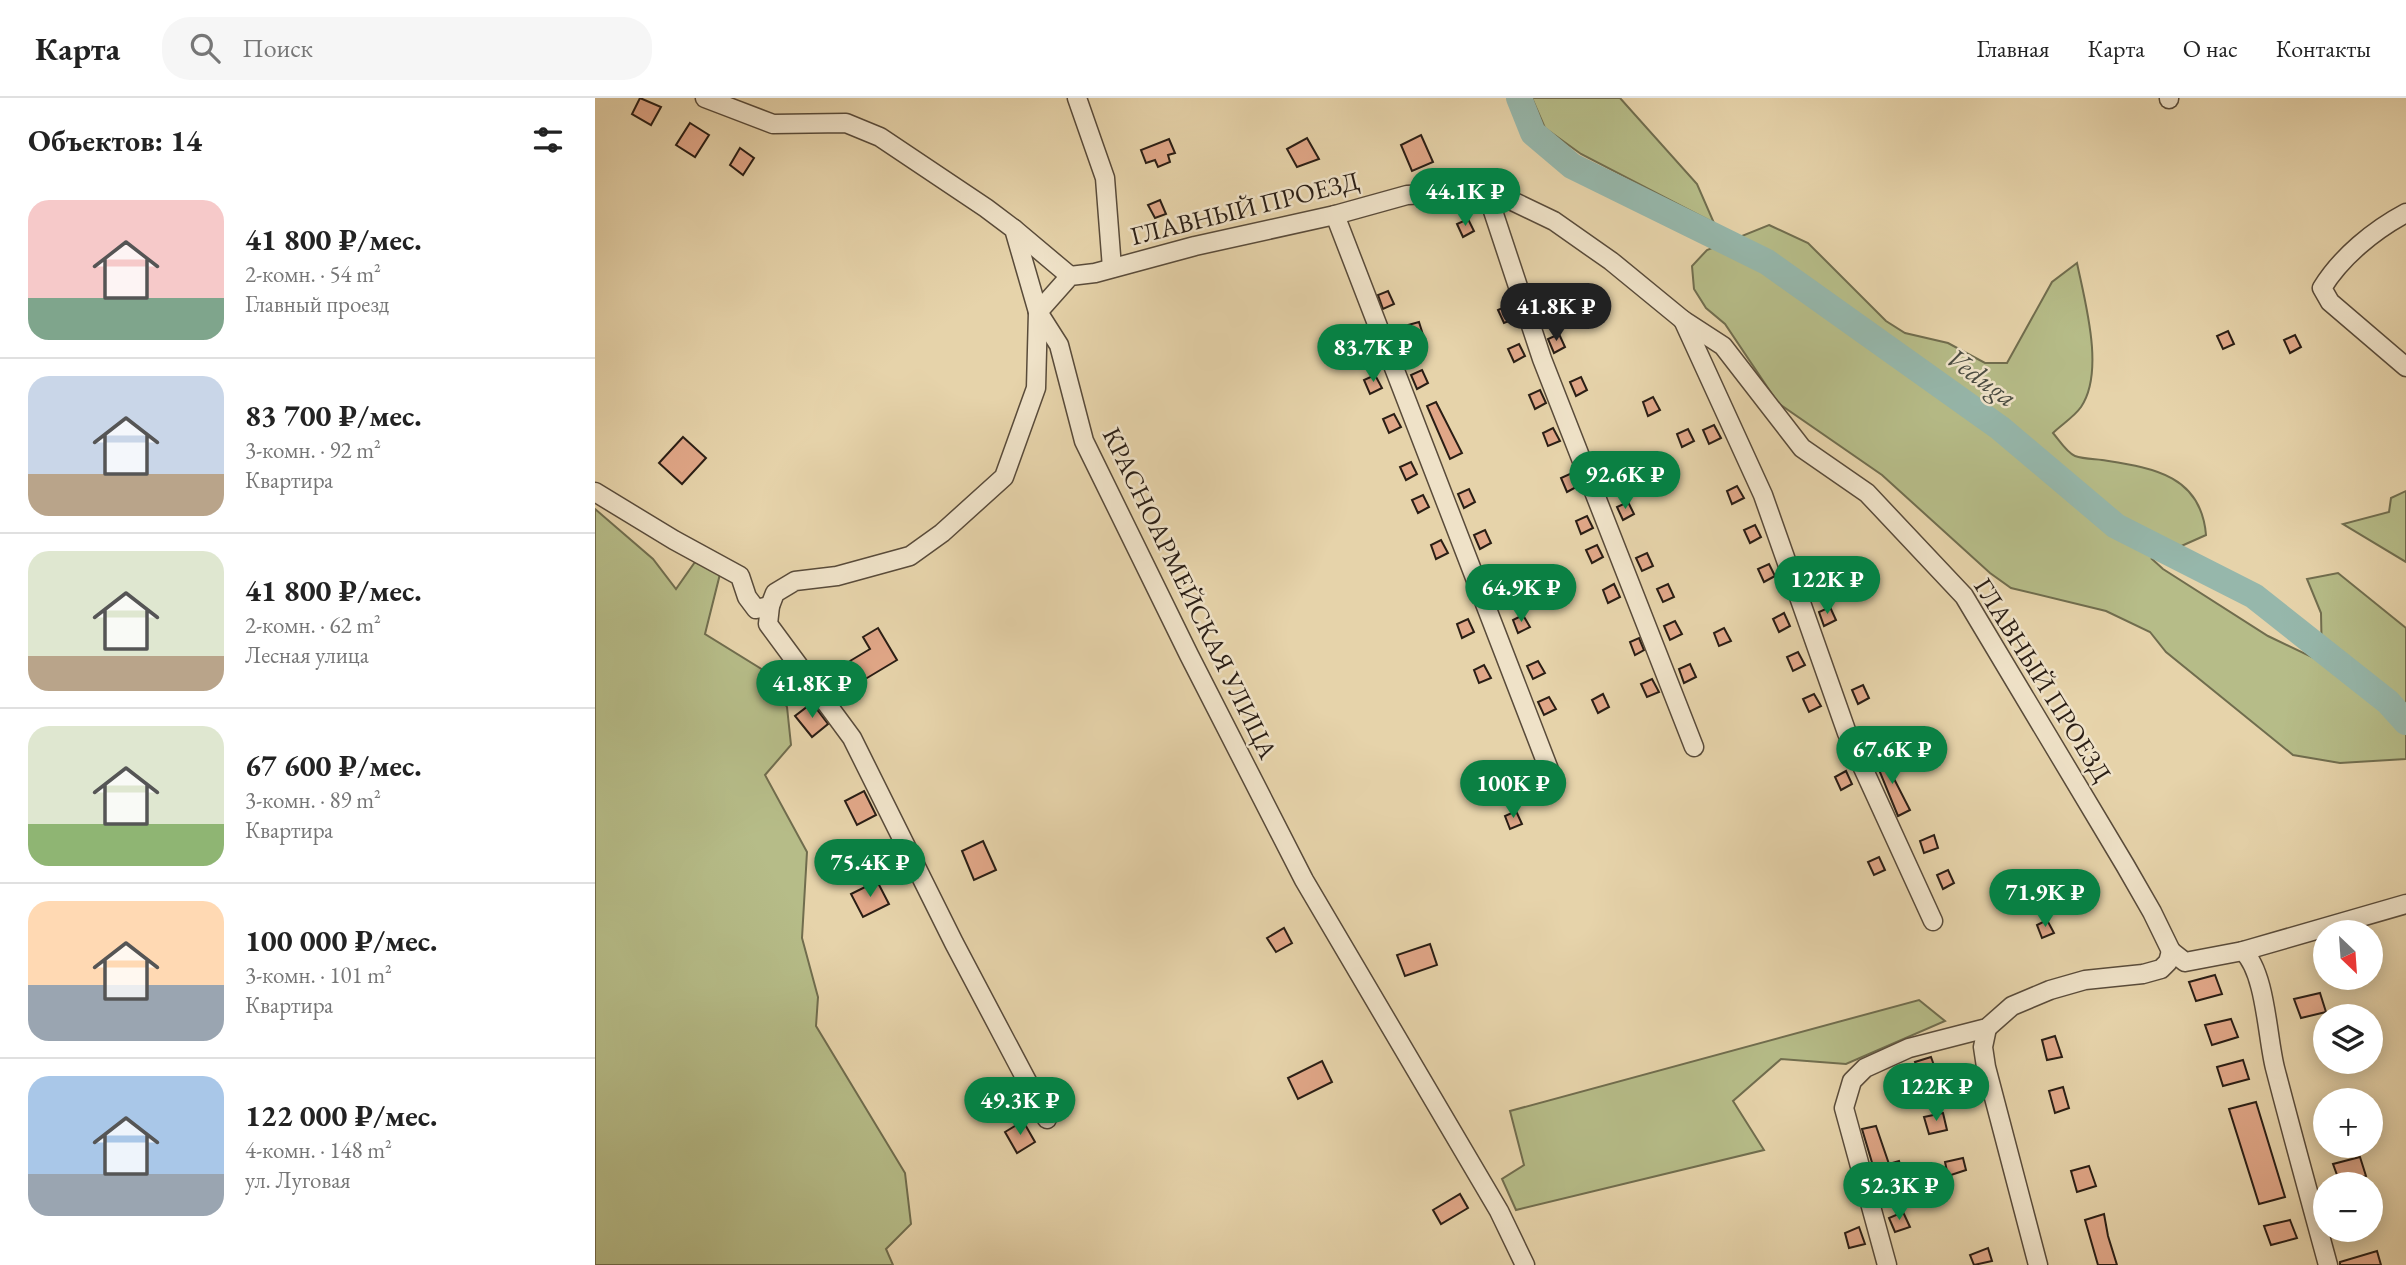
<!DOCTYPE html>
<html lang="ru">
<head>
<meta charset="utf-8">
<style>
	:root { --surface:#fff; --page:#f6f6f6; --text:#222; --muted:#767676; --line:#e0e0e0; --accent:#0b8043 }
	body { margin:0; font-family:"EB Garamond",serif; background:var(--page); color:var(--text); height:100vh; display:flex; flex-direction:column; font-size:26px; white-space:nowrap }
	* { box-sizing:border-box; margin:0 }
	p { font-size:23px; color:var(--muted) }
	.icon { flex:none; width:38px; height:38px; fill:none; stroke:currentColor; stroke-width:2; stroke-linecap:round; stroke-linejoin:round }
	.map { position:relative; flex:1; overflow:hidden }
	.details { display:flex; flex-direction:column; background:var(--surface); width:595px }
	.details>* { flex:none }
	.needle { width:46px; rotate:155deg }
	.tools { position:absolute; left:1718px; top:822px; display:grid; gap:14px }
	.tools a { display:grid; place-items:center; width:70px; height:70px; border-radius:50%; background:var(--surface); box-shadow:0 4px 18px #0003; font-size:35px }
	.price { position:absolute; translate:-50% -60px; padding:0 16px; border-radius:24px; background:var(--accent); color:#fff; font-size:23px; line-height:46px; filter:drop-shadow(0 2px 4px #0008) }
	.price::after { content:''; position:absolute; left:50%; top:42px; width:21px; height:16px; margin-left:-10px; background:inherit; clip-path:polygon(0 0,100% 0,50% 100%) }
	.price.on { background:#222; color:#fff }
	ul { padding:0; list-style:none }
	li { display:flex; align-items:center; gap:21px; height:175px; padding:0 28px }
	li+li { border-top:2px solid var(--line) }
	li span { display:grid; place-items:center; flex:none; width:196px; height:140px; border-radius:21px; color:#555 }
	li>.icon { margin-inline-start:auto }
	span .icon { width:84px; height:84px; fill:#fffc; stroke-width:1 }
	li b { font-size:30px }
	h2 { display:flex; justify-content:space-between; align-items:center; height:84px; padding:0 28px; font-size:30px }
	header { display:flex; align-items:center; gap:42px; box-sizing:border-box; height:98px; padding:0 35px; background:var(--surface); border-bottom:2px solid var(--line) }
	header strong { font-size:33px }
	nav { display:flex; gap:38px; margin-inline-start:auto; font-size:24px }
	.search { width:490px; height:63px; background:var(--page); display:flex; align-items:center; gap:18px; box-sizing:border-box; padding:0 24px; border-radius:28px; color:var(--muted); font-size:26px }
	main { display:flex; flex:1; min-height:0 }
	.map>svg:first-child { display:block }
</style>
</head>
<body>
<header>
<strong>Карта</strong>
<div class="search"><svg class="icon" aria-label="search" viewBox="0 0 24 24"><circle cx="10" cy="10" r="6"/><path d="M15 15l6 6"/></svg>Поиск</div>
<nav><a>Главная</a><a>Карта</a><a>О нас</a><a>Контакты</a></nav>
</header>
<main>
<section class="details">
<h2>Объектов: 14<svg class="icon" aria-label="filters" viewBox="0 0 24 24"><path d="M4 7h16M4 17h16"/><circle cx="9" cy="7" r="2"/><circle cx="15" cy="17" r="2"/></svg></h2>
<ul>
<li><span style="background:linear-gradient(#f6c9c9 70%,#7fa58c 0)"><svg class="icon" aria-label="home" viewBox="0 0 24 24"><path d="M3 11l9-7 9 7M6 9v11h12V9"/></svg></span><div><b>41 800 ₽/мес.</b><p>2-комн. · 54 m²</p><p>Главный проезд</p></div></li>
<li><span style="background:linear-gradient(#c9d6e8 70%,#b9a48a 0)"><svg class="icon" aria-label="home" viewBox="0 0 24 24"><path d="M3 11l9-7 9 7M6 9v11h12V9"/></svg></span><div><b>83 700 ₽/мес.</b><p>3-комн. · 92 m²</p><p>Квартира</p></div></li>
<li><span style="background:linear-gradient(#dfe7d0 75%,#b9a48a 0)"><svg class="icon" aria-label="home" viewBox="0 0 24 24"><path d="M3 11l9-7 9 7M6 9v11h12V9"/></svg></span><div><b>41 800 ₽/мес.</b><p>2-комн. · 62 m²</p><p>Лесная улица</p></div></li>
<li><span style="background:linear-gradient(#dfe7d0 70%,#8fb573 0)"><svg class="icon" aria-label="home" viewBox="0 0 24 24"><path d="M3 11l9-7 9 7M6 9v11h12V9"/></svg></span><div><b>67 600 ₽/мес.</b><p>3-комн. · 89 m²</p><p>Квартира</p></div></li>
<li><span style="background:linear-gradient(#ffd9b3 60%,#9aa5b1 0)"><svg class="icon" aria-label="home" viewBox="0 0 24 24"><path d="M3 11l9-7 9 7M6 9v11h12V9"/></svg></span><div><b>100 000 ₽/мес.</b><p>3-комн. · 101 m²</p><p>Квартира</p></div></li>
<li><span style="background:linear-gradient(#a9c7e8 70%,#9aa5b1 0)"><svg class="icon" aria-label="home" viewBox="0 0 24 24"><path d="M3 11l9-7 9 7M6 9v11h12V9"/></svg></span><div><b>122 000 ₽/мес.</b><p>4-комн. · 148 m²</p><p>ул. Луговая</p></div></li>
</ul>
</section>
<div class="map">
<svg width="1811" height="1167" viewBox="0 0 1811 1167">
	<rect width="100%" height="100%" fill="#e6d3aa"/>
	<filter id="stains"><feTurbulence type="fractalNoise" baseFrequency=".00286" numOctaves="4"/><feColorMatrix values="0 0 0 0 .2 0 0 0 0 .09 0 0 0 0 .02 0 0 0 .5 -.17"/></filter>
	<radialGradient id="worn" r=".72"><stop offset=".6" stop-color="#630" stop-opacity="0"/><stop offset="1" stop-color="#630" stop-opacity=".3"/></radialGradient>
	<g fill="#b6bc88" stroke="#706d4e" stroke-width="2">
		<polygon points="937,0 1025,0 1102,86 1119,125 986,56 950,30"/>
		<path d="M1174,127L1213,145L1291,223L1310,235L1353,245L1390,265H1412L1457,184L1482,165C1490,204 1510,274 1486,309C1479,319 1466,327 1458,335C1464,342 1472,355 1480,358C1488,361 1499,361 1507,362C1556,370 1606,376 1611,437L1557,461L1568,471L1673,538L1727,564L1726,515L1712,481L1743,475L1811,530V661L1745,665L1698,657L1571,554L1555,534L1511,513L1416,490L1395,475L1287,377L1183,305L1130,226L1111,210L1099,191L1097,168L1112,152Z"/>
		<polygon points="1811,393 1811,464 1748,426 1794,414 1796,400"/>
		<polygon points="0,411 58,461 81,491 100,464 125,476 110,536 168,572 192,609 196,647 170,677 212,754 207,840 223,899 221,928 310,1075 316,1126 291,1151 298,1167 0,1167"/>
		<polygon points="1324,902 1350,923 1251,966 1186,961 1138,1003 1169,1052 921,1112 907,1081 929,1067 915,1013"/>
	</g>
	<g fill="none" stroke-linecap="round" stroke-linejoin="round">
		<polyline stroke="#96b7ab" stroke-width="26" points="924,0 938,35 977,68 1172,164 1405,330 1521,428 1659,498 1793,604 1811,624"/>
	</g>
	<g fill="#e1a788" stroke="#2a1e15" stroke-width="2">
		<polygon points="45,0 66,9 56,27 37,16"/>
		<polygon points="95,25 114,37 100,59 81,47"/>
		<polygon points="826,37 838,64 817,73 806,47"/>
		<polygon points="712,40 724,61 702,69 692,51"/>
		<polygon points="574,41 580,55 573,57 575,64 563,69 560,62 551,65 546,52"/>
		<polygon points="145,50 159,60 148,77 135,67"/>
		<polygon points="565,102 571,116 560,120 553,107"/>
		<polygon points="873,121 879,133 868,139 862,126"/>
		<polygon points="793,193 799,206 788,211 783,197"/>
		<polygon points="914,207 921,220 909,225 903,212"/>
		<polygon points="824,224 829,240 810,245 806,229"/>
		<polygon points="1633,233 1639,246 1628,251 1622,238"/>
		<polygon points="964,236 970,249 959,255 953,241"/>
		<polygon points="1700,237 1706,249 1695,255 1689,242"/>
		<polygon points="924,246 930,258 919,264 913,251"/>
		<polygon points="827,272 833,285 822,291 816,277"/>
		<polygon points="780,277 787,290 775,296 769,282"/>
		<polygon points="986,279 992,292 981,298 975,284"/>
		<polygon points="945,292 951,305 940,311 934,297"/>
		<polygon points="1058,299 1065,312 1053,318 1048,304"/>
		<polygon points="841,304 867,355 855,361 832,308"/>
		<polygon points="799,316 806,329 794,335 788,321"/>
		<polygon points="1119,327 1126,340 1114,346 1108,332"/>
		<polygon points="958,330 965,343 953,348 948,335"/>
		<polygon points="1093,331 1099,343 1087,349 1082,336"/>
		<polygon points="88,339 111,360 87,386 64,365"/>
		<polygon points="1017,357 1023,369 1012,375 1006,362"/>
		<polygon points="1058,358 1064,371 1053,377 1047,363"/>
		<polygon points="816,364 822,376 811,382 805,369"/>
		<polygon points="977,375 983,388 972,394 966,380"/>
		<polygon points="1142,388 1149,400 1137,406 1132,393"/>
		<polygon points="874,391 880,404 869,410 863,396"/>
		<polygon points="828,397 834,409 823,415 817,402"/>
		<polygon points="1033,404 1039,416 1028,422 1022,409"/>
		<polygon points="992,418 998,430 986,436 981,423"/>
		<polygon points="1160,427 1166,439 1155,445 1149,432"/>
		<polygon points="890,432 896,445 885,451 879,437"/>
		<polygon points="846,442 853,455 841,461 836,447"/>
		<polygon points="1002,447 1008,459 997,465 991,452"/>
		<polygon points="1052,455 1058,468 1047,473 1041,460"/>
		<polygon points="1174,466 1180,478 1169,484 1163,471"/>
		<polygon points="906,472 912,484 901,490 895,477"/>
		<polygon points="1019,486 1025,499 1013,505 1008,492"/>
		<polygon points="1073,486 1079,499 1068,504 1062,491"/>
		<polygon points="1235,509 1241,522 1229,528 1224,514"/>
		<polygon points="1189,515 1195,528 1184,534 1178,521"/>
		<polygon points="928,517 935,529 923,535 918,522"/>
		<polygon points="873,521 879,534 867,540 862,526"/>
		<polygon points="1080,523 1087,536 1075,542 1069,528"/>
		<polygon points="283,530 302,562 267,583 255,563 275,551 268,539"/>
		<polygon points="1129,530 1136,543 1124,548 1119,535"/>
		<polygon points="1044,540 1049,552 1040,557 1035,544"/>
		<polygon points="1203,554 1210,567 1198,573 1192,559"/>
		<polygon points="943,563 950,575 938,581 932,568"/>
		<polygon points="1095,566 1101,579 1089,585 1084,571"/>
		<polygon points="889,567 896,580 884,585 879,572"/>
		<polygon points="1057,581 1064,594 1052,599 1046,586"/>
		<polygon points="1268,587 1274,600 1263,606 1257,592"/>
		<polygon points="1008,596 1014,609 1003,615 997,602"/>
		<polygon points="1219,596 1226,608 1214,614 1208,601"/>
		<polygon points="954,599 961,611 949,617 943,604"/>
		<polygon points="217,605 233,626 217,639 200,618"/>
		<polygon points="1291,657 1297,669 1294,671 1315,712 1303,718 1280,662"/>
		<polygon points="1251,673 1257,686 1246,692 1240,679"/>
		<polygon points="269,693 281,717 262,727 250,703"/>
		<polygon points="921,713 927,726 915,731 910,718"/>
		<polygon points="1339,737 1343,750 1329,755 1325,743"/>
		<polygon points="388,743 401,772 379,782 367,753"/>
		<polygon points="1284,759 1290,772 1279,777 1273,764"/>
		<polygon points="1353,772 1359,785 1348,791 1342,777"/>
		<polygon points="282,783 294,806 268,819 256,796"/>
		<polygon points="1452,822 1459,835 1447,840 1442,827"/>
		<polygon points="689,830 697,845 681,854 672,840"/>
		<polygon points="835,846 842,867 810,878 802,857"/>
		<polygon points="1620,877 1627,896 1601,903 1594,884"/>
		<polygon points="1725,895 1731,914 1706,920 1699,901"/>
		<polygon points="1636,921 1643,939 1617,947 1610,927"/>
		<polygon points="1460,938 1467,959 1452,962 1447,942"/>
		<polygon points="1336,959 1341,973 1325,978 1320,964"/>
		<polygon points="1648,962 1654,981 1628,988 1622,969"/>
		<polygon points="727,963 737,984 703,1001 693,980"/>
		<polygon points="1468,989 1474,1010 1460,1015 1454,993"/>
		<polygon points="1661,1004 1690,1099 1664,1106 1634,1011"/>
		<polygon points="1348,1015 1352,1032 1334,1036 1329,1019"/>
		<polygon points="428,1023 440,1044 422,1055 410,1034"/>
		<polygon points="1281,1028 1294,1066 1304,1063 1313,1090 1287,1098 1267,1031"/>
		<polygon points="1765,1059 1771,1078 1745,1085 1738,1066"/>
		<polygon points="1368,1060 1371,1072 1353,1078 1350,1064"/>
		<polygon points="1494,1068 1501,1088 1482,1094 1476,1073"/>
		<polygon points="865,1096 873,1110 846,1126 838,1112"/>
		<polygon points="1308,1114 1315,1129 1300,1134 1294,1120"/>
		<polygon points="1509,1116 1513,1138 1522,1167 1503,1167 1490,1122"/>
		<polygon points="1695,1122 1702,1140 1676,1147 1669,1128"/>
		<polygon points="1264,1129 1270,1146 1254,1150 1250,1135"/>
		<polygon points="1393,1150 1397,1163 1379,1167 1375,1157"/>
		<polygon points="1782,1153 1786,1167 1745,1167 1745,1164"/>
	</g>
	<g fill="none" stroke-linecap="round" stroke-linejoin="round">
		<defs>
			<g id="minor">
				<polyline points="110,0 178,26 251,25 285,39 391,110 419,131 443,214 464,247 489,343 594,557 709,782 904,1113 930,1167"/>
				<polyline points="482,0 510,80 517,170"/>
				<polyline points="1574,0 1574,1"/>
				<polyline points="892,95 947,261 1099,649"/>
				<path d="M1811,115C1779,132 1746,159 1727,190L1735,204L1811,269"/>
				<polyline points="740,117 958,682"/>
				<polyline points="419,131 475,178"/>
				<polyline points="443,214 475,178 500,175 600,148 740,117 812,97 855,95 877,99 892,95 911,100 959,123 1016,163 1088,222 1128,248 1207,350 1272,395 1369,498 1530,767 1557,814 1576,853"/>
				<polyline points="443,214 441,290 409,379 347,435 315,458 242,478 200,483 180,495 175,508 173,526 257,640 359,845 452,1021"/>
				<polyline points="1088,222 1168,397 1252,635 1338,823"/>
				<polyline points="0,394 79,442 145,478 152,499 161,511 175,508"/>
				<path d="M1648,853C1671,875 1672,939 1680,970C1697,1036 1715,1101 1733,1167"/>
				<polyline points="1392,930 1388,949 1391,969 1443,1167"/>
				<polyline points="1292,1167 1249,1010 1257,983 1270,970 1314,950 1392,930 1417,908 1455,892 1490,882 1548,876 1566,871 1573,864 1576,853 1590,864 1648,853 1811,806"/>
			</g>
		</defs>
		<use href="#minor" stroke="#594b3a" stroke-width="21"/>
		<use href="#minor" stroke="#efe2c8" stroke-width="18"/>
	</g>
	<g text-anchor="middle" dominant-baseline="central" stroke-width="5" stroke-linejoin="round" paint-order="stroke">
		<g font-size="26" fill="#2a1e15" stroke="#efe2c8">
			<text transform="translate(650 110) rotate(-14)">ГЛАВНЫЙ ПРОЕЗД</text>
			<text transform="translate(595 495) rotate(64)">КРАСНОАРМЕЙСКАЯ УЛИЦА</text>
			<text transform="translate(1448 582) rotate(58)">ГЛАВНЫЙ ПРОЕЗД</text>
		</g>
		<g font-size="28" font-style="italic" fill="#4a4c42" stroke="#efe2c8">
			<text transform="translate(1387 279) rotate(36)">Veduga</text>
		</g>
	</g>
	<rect width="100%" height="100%" filter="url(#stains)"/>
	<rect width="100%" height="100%" fill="url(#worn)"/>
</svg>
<div class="tools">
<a><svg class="needle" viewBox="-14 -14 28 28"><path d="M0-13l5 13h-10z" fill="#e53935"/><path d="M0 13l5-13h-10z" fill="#767676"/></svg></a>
<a><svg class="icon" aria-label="layers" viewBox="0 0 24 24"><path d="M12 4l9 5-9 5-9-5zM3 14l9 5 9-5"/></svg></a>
<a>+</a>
<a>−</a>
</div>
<b class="price" style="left:870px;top:130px">44.1K ₽</b>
<b class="price on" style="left:961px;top:245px">41.8K ₽</b>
<b class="price" style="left:778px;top:286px">83.7K ₽</b>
<b class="price" style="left:1030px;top:413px">92.6K ₽</b>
<b class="price" style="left:1232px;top:518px">122K ₽</b>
<b class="price" style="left:926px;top:526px">64.9K ₽</b>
<b class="price" style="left:217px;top:622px">41.8K ₽</b>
<b class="price" style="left:1297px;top:688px">67.6K ₽</b>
<b class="price" style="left:918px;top:722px">100K ₽</b>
<b class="price" style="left:275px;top:801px">75.4K ₽</b>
<b class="price" style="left:1450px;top:831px">71.9K ₽</b>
<b class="price" style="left:1341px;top:1025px">122K ₽</b>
<b class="price" style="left:425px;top:1039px">49.3K ₽</b>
<b class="price" style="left:1304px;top:1124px">52.3K ₽</b>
</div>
</main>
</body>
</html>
